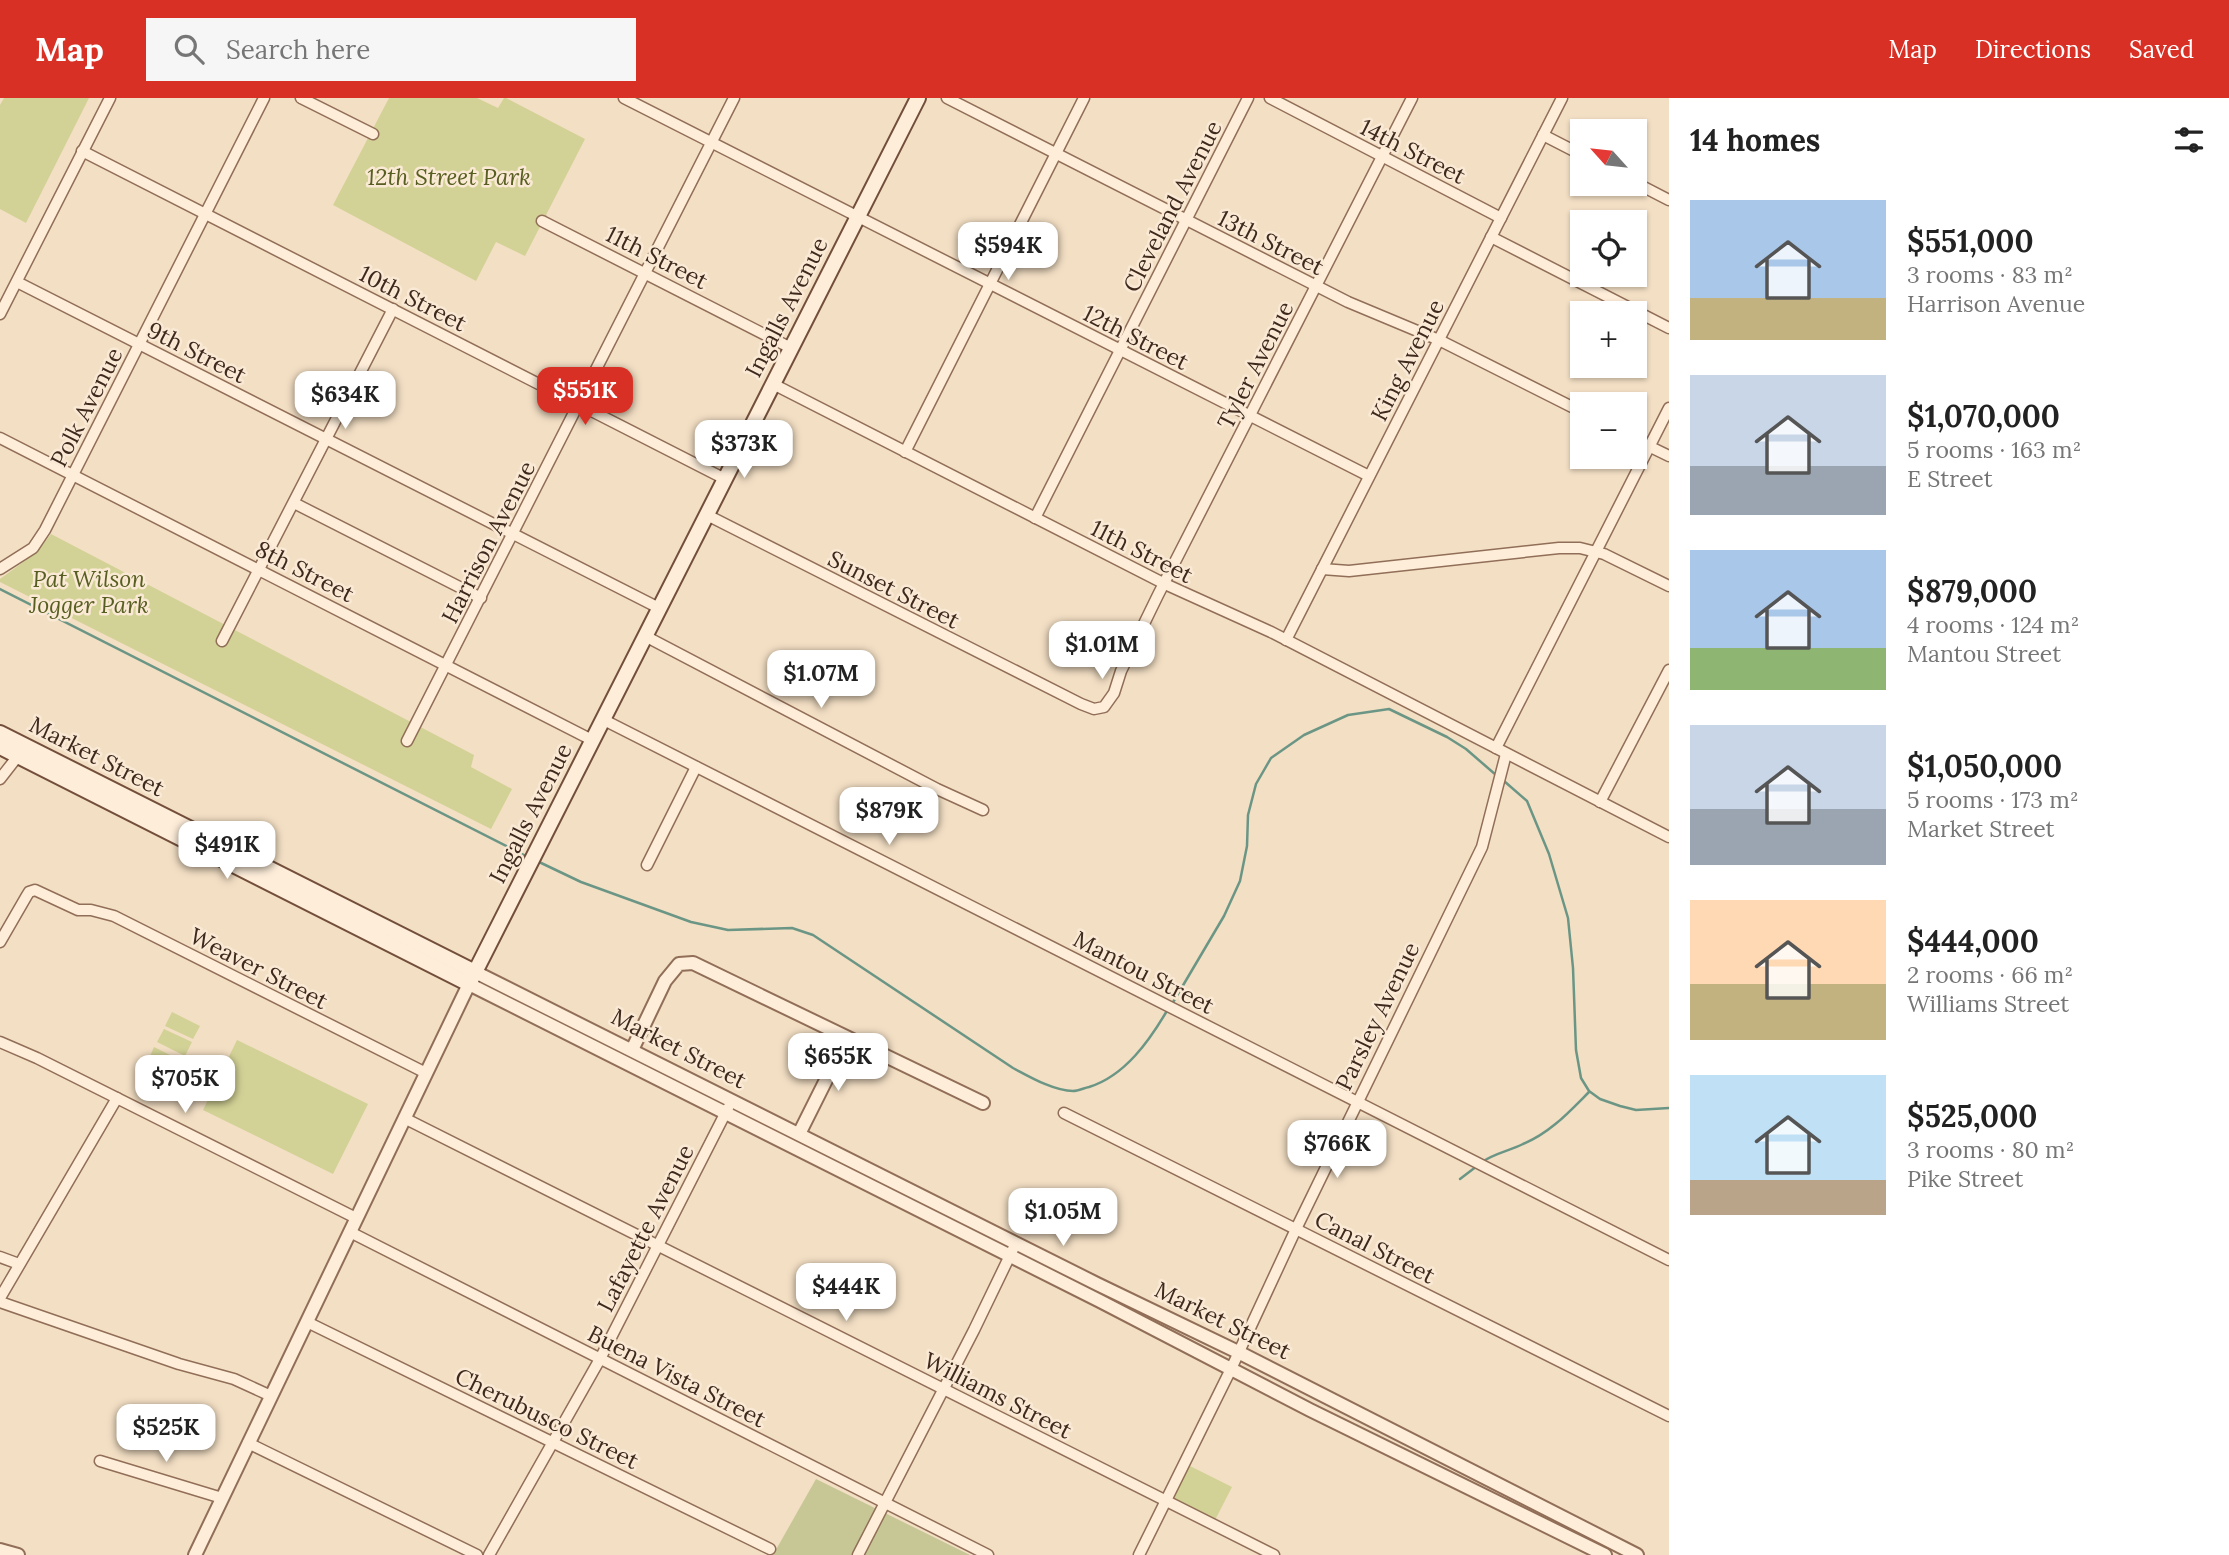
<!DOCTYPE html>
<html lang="en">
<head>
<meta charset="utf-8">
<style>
	:root { --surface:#fff; --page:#f6f6f6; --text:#222; --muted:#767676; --accent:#d93025 }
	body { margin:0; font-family:Lora,serif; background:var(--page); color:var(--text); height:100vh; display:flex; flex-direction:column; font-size:26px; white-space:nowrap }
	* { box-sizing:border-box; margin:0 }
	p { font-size:23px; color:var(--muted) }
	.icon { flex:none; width:38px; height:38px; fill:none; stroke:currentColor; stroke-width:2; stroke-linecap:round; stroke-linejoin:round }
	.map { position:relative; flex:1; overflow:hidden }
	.panel { display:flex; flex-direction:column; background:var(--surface); width:560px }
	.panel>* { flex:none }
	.needle { width:46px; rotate:297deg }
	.buttons { position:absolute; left:1570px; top:21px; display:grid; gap:14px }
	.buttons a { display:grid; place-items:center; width:77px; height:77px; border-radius:0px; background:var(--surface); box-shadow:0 2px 5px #0004; font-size:35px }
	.price { position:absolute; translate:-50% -60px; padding:0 16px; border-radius:14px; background:#fff; color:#222; font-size:23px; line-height:46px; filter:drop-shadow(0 2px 4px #0008) }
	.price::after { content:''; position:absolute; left:50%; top:42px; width:21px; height:16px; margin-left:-10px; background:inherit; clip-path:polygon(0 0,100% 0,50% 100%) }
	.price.selected { background:var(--accent); color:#fff }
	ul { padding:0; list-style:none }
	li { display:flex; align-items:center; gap:21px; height:175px; padding:0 21px }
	li span { display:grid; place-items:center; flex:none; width:196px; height:140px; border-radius:0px; color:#555 }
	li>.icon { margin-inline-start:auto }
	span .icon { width:84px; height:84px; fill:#fffc; stroke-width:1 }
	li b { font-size:30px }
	h2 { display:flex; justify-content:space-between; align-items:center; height:84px; padding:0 21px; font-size:30px }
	header { display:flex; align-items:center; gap:42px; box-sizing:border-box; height:98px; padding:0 35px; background:var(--accent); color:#fff }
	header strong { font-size:33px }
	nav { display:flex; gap:38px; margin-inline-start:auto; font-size:24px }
	.search { width:490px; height:63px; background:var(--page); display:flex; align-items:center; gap:18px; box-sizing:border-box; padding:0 24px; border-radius:0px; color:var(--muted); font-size:26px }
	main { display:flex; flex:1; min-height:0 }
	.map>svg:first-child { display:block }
</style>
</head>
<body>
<header>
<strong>Map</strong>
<div class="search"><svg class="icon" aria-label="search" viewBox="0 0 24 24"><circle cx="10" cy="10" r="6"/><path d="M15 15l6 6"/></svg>Search here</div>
<nav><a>Map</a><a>Directions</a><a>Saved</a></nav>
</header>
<main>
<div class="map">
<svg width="1669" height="1457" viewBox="0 0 1669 1457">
	<rect width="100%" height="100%" fill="#f3dfc4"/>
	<g fill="#d3d296">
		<polygon points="4,0 89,0 26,125 0,111 0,7"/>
		<polygon points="389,0 477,0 498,10 504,0 506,0 585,41 525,158 496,144 476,183 333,107"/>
		<polygon points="51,436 474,657 471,669 512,691 491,731 0,484 0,481 37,454"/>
		<polygon points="172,914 200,928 193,941 165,928"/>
		<polygon points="164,931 192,944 185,958 157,944"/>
		<polygon points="237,942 368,1006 333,1076 203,1012"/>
		<polygon points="154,949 182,963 176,976 148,963"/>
		<polygon points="146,966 174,980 167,994 139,980"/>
		<polygon points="1188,1367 1232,1389 1214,1424 1170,1402"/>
	</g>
	<polygon fill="#c7c796" points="816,1381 970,1457 773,1457"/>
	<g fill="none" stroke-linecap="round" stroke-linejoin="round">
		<g stroke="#6b9686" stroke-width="2.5">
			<polyline points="0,491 528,759"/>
			<polyline points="1504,683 1527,703 1549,756 1568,820 1573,870 1576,952 1581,980 1589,993 1600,1001 1620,1008 1636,1012 1669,1010"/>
			<path d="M537,763L581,784L691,824L728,832L792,830L813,837L1013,970C1030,979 1054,993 1073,993C1078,993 1084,990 1089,989C1125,978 1150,942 1168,911"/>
			<polyline points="1172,906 1224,818 1240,783 1247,748 1248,717 1256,686 1271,660 1304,637 1348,617 1389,611 1447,639 1466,651 1496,677"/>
			<path d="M1482,1064C1495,1055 1509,1053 1523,1046C1550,1035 1569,1014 1589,994"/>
			<polyline points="1460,1081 1477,1068"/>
		</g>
		<defs>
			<g id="minor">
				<polyline points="301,0 373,36"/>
				<polyline points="624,0 1369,378"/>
				<polyline points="947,0 1348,204 1439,242 1582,314"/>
				<polyline points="1270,0 1501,120"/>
				<polyline points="1543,37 1582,57"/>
				<polyline points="82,53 725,381"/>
				<polyline points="1634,84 1669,102"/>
				<polyline points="542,123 791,250"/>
				<polyline points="1491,139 1669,230"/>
				<polyline points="17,184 659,510"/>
				<polyline points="0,216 110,0"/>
				<polyline points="773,286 1165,486 1271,534 1669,739"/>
				<polyline points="0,340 592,642"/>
				<polyline points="1634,341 1669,358"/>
				<polyline points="905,354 1084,0"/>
				<polyline points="294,405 481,500"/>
				<polyline points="707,417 1081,606 1094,611 1104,609 1114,595 1121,573 1158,497 1412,0"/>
				<polyline points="1035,420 1248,0"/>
				<polyline points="0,471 33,450 45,432 264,0"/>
				<polyline points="1322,471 1349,473 1559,450 1580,450 1604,456 1669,488"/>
				<polyline points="645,538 937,691 983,712"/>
				<polyline points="1286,542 1562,0"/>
				<polyline points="222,543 393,211"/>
				<polyline points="602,621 1669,1162"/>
				<polyline points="407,643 734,0"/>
				<polyline points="1496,650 1669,310"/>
				<polyline points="0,681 21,654"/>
				<polyline points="1600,704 1669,572"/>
				<polyline points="647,767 696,669"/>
				<polyline points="0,844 26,799 29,794 35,792 78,812 91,812 114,818 426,975"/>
				<polyline points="0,944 37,960 356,1120"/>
				<polyline points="1064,1015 1669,1318"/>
				<polyline points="404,1020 1274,1457"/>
				<polyline points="350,1134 988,1457"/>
				<polyline points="0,1159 19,1166"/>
				<polyline points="0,1200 117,1000"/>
				<polyline points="0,1204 179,1266 234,1281 271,1298"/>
				<polyline points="307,1224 770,1451"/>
				<polyline points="248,1345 477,1457"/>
				<polyline points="100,1363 222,1400"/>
				<polyline points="489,1457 600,1261 728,1010"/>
				<polyline points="858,1457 974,1232 1016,1145"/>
				<polyline points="1139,1457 1231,1271 1296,1131 1482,749 1506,656"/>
			</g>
			<g id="tertiary">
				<polyline points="475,874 1097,1186 1238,1254 1637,1457"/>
				<polyline points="632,952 665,883 679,866 693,865 983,1005"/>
				<polyline points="799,1036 847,940"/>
				<polyline points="0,1452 18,1457"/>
				<polyline points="195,1457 469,886 1100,1203 1310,1312 1605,1457"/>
			</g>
			<g id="secondary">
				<polyline points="0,635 475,874"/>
				<polyline points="0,649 469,886 918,0"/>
			</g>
		</defs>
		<use href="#minor" stroke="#916e57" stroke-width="13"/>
		<use href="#tertiary" stroke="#916e57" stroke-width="16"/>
		<use href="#secondary" stroke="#734f3b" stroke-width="18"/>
		<use href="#minor" stroke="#fdedd9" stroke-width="10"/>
		<use href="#tertiary" stroke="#fdedd9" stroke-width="12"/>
		<use href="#secondary" stroke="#fdedd9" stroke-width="14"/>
	</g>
	<g text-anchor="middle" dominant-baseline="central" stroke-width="5" stroke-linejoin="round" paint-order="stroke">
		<g font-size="23" fill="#3f291d" stroke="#faead5">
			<text transform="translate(1413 53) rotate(27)">14th Street</text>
			<text transform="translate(1172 108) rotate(-63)">Cleveland Avenue</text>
			<text transform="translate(1271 144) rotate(27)">13th Street</text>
			<text transform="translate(657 159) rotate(27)">11th Street</text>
			<text transform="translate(413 200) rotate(27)">10th Street</text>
			<text transform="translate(786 209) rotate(-63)">Ingalls Avenue</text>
			<text transform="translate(1136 239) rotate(27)">12th Street</text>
			<text transform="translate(197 254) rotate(27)">9th Street</text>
			<text transform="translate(1407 262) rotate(-63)">King Avenue</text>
			<text transform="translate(1255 267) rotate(-63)">Tyler Avenue</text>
			<text transform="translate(86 309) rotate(-63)">Polk Avenue</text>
			<text transform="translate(488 444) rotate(-63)">Harrison Avenue</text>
			<text transform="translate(1142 453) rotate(27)">11th Street</text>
			<text transform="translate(305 473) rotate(27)">8th Street</text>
			<text transform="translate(894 491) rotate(27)">Sunset Street</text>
			<text transform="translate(97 658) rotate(27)">Market Street</text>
			<text transform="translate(530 715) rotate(-63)">Ingalls Avenue</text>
			<text transform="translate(259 870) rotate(27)">Weaver Street</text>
			<text transform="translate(1144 874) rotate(27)">Mantou Street</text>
			<text transform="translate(1377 918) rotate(-64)">Parsley Avenue</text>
			<text transform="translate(679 950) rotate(27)">Market Street</text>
			<text transform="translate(645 1130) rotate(-63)">Lafayette Avenue</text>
			<text transform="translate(1375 1149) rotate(27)">Canal Street</text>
			<text transform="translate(1223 1222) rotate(26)">Market Street</text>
			<text transform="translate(677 1278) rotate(27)">Buena Vista Street</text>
			<text transform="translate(998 1297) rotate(27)">Williams Street</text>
			<text transform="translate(547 1320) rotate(26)">Cherubusco Street</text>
		</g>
		<g font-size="23" font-style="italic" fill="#575e21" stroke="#faead5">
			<text x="449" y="78">12th Street Park</text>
			<text x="89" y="480">Pat Wilson<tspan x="89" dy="26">Jogger Park</tspan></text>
		</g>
	</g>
</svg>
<div class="buttons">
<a><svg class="needle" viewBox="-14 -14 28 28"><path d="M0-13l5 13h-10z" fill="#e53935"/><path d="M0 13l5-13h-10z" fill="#767676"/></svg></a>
<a><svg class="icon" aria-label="locate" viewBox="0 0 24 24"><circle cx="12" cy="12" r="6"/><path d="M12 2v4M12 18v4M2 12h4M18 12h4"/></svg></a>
<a>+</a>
<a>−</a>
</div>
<b class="price" style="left:1008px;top:184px">$594K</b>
<b class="price selected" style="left:585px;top:329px">$551K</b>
<b class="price" style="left:345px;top:333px">$634K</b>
<b class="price" style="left:744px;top:382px">$373K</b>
<b class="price" style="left:1102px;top:583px">$1.01M</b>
<b class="price" style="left:821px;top:612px">$1.07M</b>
<b class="price" style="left:889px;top:749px">$879K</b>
<b class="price" style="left:227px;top:783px">$491K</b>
<b class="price" style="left:838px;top:995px">$655K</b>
<b class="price" style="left:185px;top:1017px">$705K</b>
<b class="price" style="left:1337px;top:1082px">$766K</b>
<b class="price" style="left:1063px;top:1150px">$1.05M</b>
<b class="price" style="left:846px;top:1225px">$444K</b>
<b class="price" style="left:166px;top:1366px">$525K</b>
</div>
<section class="panel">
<h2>14 homes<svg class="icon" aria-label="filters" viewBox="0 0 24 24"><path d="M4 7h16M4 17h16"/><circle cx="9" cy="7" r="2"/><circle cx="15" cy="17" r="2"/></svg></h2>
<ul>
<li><span style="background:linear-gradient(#a9c7e8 70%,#c2b280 0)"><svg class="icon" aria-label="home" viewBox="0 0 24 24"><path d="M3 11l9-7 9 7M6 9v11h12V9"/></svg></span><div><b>$551,000</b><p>3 rooms · 83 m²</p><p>Harrison Avenue</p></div></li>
<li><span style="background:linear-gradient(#c9d6e8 65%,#9aa5b1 0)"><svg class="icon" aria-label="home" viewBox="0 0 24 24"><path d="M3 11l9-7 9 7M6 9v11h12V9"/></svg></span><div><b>$1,070,000</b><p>5 rooms · 163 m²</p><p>E Street</p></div></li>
<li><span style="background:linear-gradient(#a9c7e8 70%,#8fb573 0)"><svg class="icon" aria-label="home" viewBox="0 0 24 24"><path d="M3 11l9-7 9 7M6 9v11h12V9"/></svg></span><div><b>$879,000</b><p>4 rooms · 124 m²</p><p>Mantou Street</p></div></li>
<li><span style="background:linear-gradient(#c9d6e8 60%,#9aa5b1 0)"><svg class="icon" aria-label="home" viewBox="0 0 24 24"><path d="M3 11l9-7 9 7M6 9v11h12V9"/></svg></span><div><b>$1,050,000</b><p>5 rooms · 173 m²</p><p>Market Street</p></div></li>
<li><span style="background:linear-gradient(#ffd9b3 60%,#c2b280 0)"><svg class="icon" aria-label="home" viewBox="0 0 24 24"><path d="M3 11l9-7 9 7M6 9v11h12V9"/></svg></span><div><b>$444,000</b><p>2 rooms · 66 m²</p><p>Williams Street</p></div></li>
<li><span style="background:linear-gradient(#bfe0f5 75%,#b9a48a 0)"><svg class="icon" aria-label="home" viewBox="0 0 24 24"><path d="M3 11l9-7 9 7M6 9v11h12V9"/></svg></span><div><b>$525,000</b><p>3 rooms · 80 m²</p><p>Pike Street</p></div></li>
</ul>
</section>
</main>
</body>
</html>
